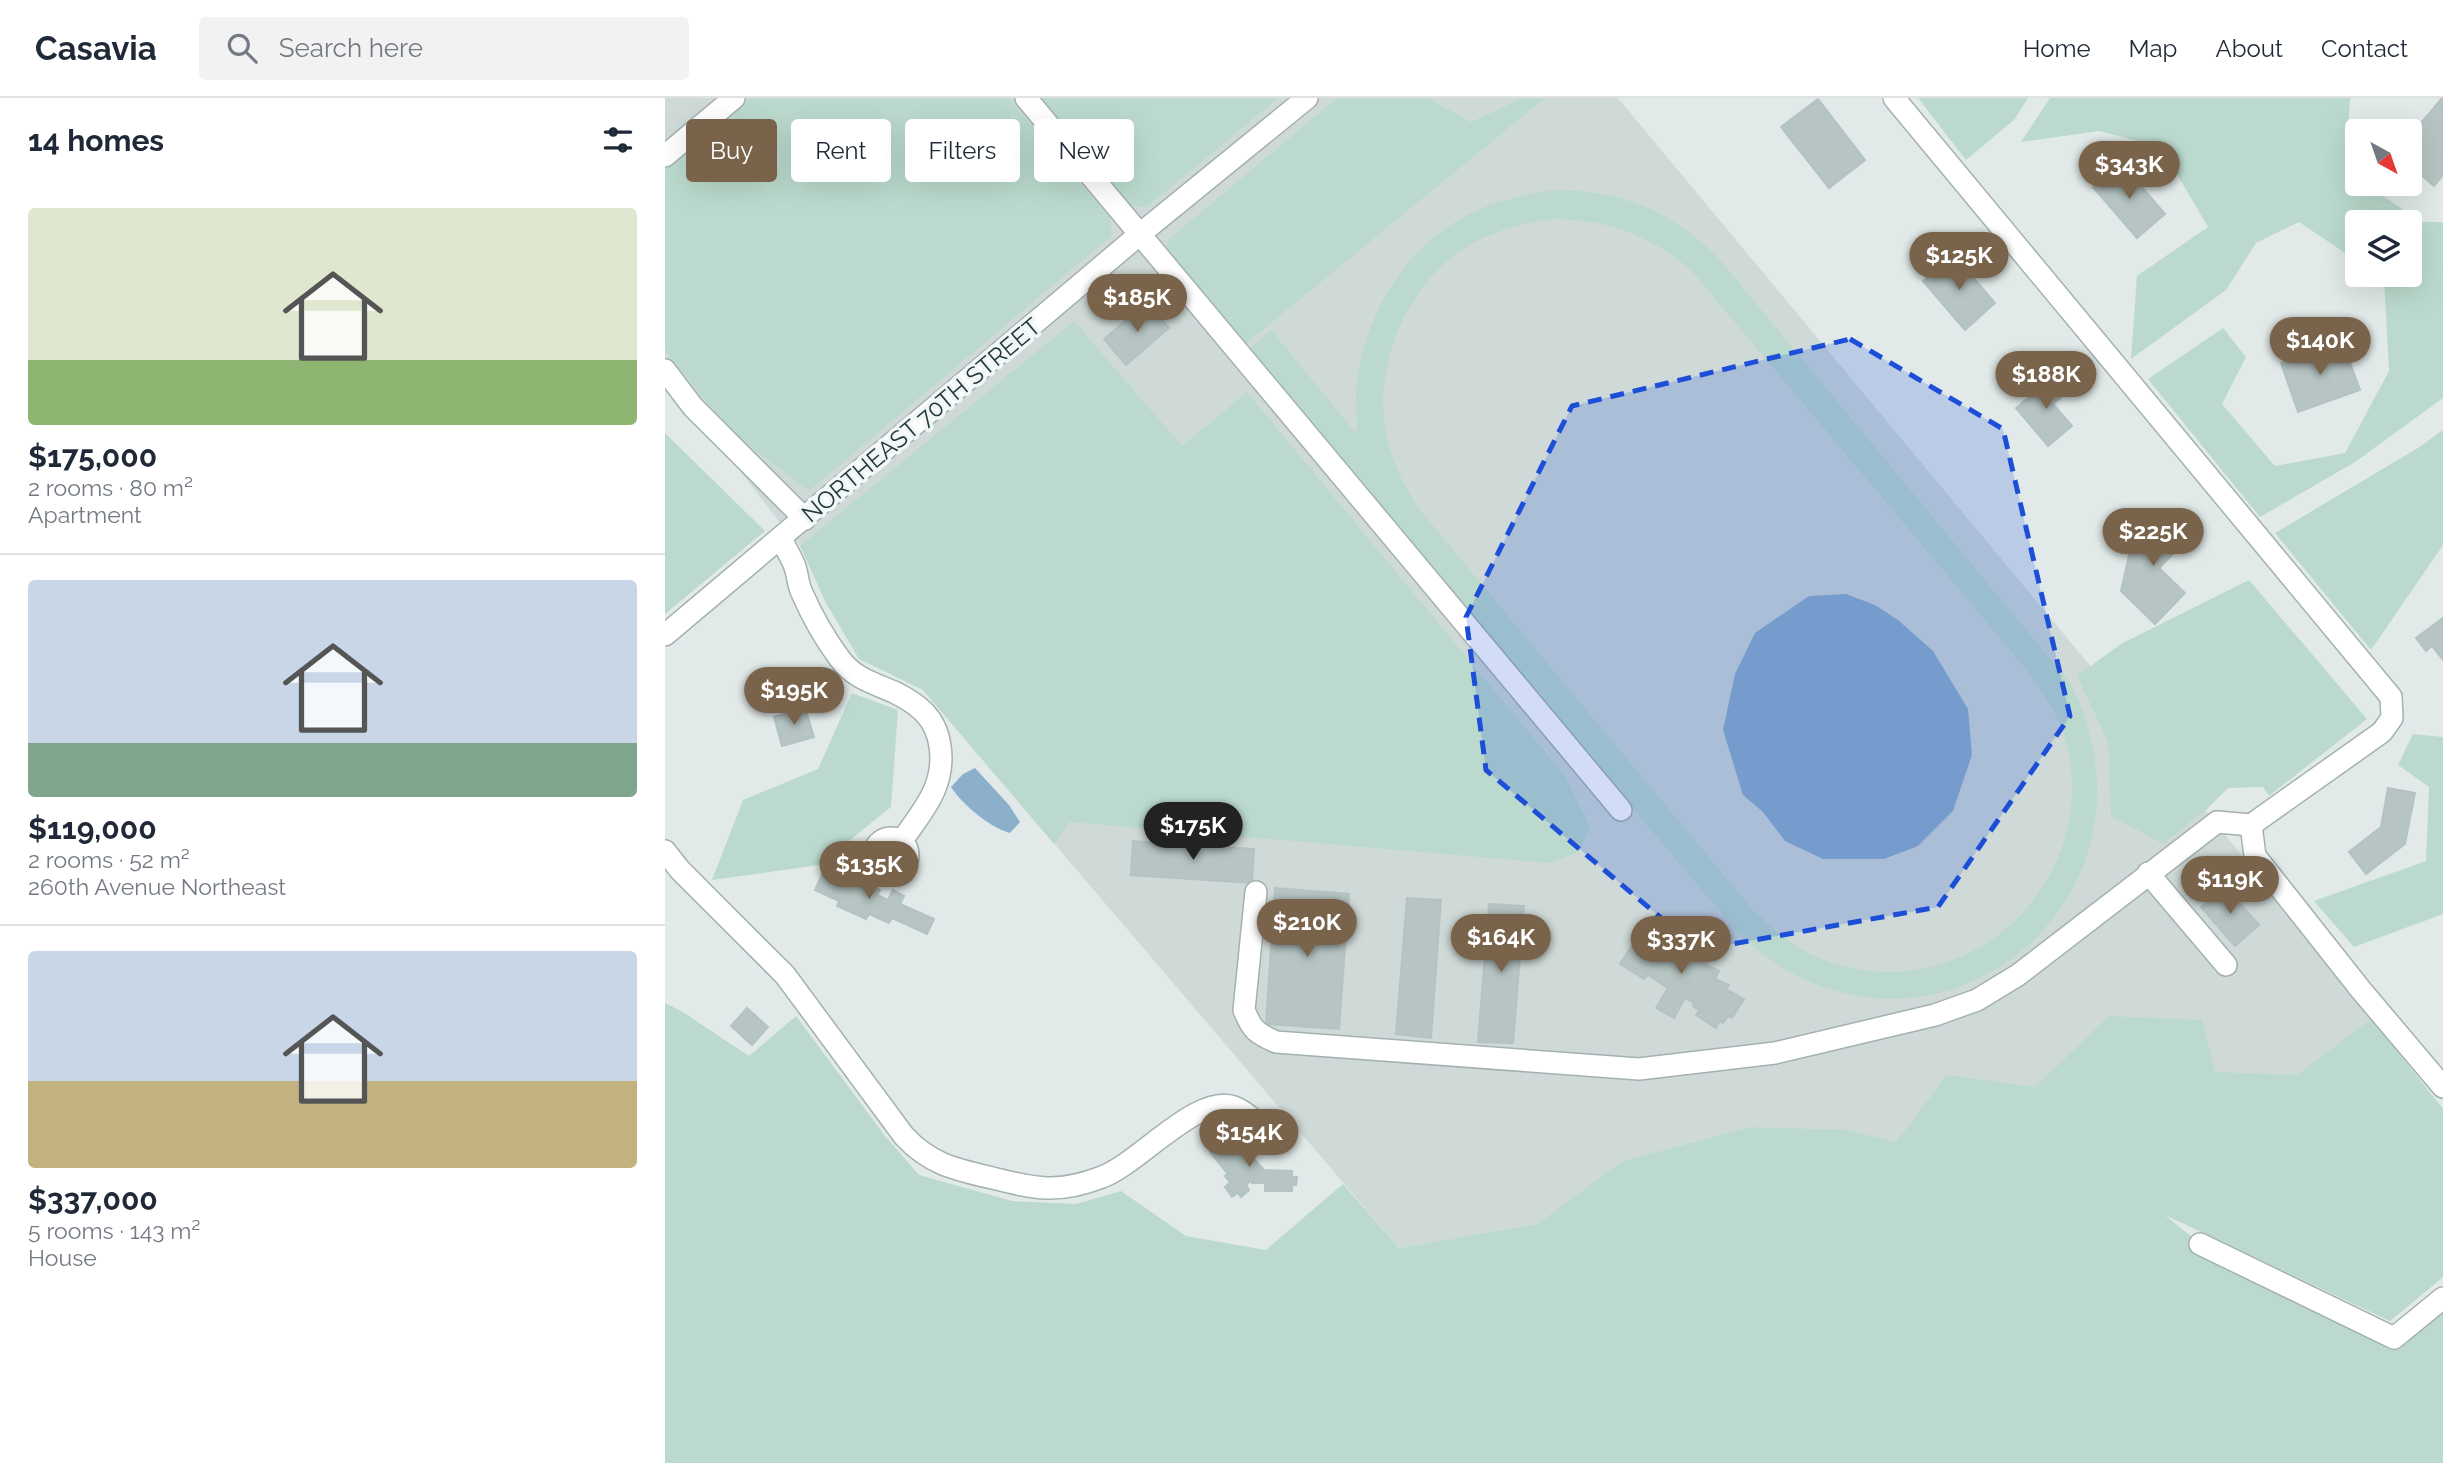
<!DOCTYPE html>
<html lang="en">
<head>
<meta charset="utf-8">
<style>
	:root { --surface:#fff; --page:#f2f2f3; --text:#1f2937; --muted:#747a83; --line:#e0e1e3; --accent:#79634a }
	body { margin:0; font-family:Raleway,sans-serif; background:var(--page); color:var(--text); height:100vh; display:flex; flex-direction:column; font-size:26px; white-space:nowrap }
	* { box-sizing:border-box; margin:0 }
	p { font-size:23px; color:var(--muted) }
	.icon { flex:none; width:38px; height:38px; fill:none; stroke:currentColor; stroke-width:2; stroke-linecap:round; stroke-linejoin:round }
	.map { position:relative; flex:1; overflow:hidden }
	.details { display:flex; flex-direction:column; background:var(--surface); width:665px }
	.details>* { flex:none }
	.banner { position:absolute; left:21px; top:21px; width:665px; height:63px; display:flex; gap:14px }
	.needle { width:46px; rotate:140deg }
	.controls { position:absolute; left:1680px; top:21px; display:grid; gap:14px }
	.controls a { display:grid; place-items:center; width:77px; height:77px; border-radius:7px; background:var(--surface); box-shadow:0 7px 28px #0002; font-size:35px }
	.price { position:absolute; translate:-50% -60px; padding:0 16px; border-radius:24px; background:var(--accent); color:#fff; font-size:23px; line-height:46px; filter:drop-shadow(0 2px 4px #0008) }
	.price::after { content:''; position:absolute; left:50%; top:42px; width:21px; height:16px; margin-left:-10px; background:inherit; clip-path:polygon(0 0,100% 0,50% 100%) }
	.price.current { background:#222; color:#fff }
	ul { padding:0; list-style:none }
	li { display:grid; align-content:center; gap:14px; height:371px; padding:0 28px }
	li+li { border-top:2px solid var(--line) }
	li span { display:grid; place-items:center; height:217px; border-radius:7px; color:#555 }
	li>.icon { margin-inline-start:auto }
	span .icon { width:126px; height:126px; fill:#fffc; stroke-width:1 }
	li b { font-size:30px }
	h2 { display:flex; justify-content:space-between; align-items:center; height:84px; padding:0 28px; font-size:30px }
	.pill { padding:0 24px; border-radius:7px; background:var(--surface); box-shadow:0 7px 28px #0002; font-size:24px; line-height:63px }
	.pill.current { background:var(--accent); color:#fff }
	header { display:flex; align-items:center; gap:42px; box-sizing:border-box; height:98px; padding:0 35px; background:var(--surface); border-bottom:2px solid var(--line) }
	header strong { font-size:33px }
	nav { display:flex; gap:38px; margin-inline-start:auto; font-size:24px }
	.search { width:490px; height:63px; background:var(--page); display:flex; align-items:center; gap:18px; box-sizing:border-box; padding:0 24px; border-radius:7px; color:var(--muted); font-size:26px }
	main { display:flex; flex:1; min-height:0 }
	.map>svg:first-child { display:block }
</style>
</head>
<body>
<header>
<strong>Casavia</strong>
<div class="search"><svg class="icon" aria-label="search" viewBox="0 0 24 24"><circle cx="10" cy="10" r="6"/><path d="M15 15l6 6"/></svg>Search here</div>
<nav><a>Home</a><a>Map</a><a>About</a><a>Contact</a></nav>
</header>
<main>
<section class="details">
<h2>14 homes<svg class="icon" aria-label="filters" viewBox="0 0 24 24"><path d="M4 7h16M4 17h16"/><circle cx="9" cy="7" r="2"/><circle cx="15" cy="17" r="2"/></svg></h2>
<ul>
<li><span style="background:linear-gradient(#dfe7d0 70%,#8fb573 0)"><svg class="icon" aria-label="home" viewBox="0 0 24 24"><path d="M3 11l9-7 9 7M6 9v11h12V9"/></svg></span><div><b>$175,000</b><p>2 rooms · 80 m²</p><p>Apartment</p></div></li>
<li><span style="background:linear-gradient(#c9d6e8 75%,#7fa58c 0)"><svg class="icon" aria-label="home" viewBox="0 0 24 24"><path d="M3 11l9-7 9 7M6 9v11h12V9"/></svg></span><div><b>$119,000</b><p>2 rooms · 52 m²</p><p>260th Avenue Northeast</p></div></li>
<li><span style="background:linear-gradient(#c9d6e8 60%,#c2b280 0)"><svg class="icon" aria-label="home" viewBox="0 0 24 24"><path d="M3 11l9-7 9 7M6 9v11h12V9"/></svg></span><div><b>$337,000</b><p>5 rooms · 143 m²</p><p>House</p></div></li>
</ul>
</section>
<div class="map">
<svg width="1778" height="1365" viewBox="0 0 1778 1365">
	<rect width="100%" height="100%" fill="#e1eae9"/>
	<polygon fill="#cfdad8" points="0,0 953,0 1442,588 1778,1011 1778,1179 1725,1223 1496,1114 1085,1029 957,1063 872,1126 734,1150 109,417 0,275"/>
	<g fill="#bbdacd" fill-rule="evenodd">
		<polygon points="86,0 344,0 445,121 446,138 144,393 65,333 0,252 0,72"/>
		<polygon points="372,0 613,0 482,109 464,108"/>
		<polygon points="672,0 763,0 806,24 858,0 880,0 578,248 502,155 503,142"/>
		<polygon points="1253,0 1363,0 1349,22 1301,62"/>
		<polygon points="1385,0 1685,0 1681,71 1692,79 1692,86 1701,86 1756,124 1778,124 1778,300 1690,364 1595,419 1483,281 1558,230 1581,259 1557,306 1610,368 1680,355 1724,273 1719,181 1713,177 1745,177 1745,124 1692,124 1692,163 1634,124 1591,145 1561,192 1466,261 1472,178 1543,129 1496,49 1434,33 1356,44"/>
		<path d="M887,92C954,92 1001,110 1050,156L1406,586C1516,810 1254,1007 1074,836L581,253L606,232L692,336C692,319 690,300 692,283C703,206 749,135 825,107C845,100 866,96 887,92ZM887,121C944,122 982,136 1026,172L1361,571C1380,596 1398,624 1404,656C1431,807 1272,926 1136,851C1118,841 1102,825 1087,811L755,412C739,388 726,363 721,334C708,265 744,181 806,146C832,132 858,125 887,121Z"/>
		<polygon points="409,223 517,348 582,294 900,678 925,729 914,754 885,765 405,724 389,746 258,592 194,561 161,505 135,448"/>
		<polygon points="1778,332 1778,447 1706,552 1610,435 1753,350"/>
		<polygon points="0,335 100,433 0,516"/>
		<polygon points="1584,482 1702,621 1604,698 1598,689 1563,690 1541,712 1498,746 1446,718 1443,644 1412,578 1456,546"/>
		<polygon points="187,595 233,612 226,709 154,767 47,782 78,702 153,671"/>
		<polygon points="1748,636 1778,639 1778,816 1689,849 1649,803 1761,763 1764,689 1733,667"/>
		<polygon points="0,905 18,914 84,958 131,918 220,1038 254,1077 347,1103 411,1106 456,1093 521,1138 601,1152 678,1086 734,1150 872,1126 957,1063 1085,1029 1182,1032 1231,1044 1282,977 1370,989 1444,918 1537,922 1550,974 1632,977 1706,921 1778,1011 1778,1179 1725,1223 1500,1117 1535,1146 1728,1240 1778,1200 1778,1365 0,1365"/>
	</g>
	<g fill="#8cafcc">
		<polygon points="1181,496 1210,507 1233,522 1268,553 1303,611 1307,657 1288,713 1253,748 1219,761 1158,761 1120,743 1098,714 1078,697 1058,632 1070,576 1090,535 1144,498"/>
		<path d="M310,670L344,707L355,724L345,735C325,730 297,706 286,689L298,676Z"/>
	</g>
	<g fill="#b6c5c3" stroke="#b4c3c1" stroke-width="2">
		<polygon points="1777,0 1778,77 1769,88 1745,67 1745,38"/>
		<polygon points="1153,1 1200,62 1164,90 1116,29"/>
		<polygon points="1456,65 1500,116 1472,140 1428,89"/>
		<polygon points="1289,157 1330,205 1300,232 1258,183"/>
		<polygon points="482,204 504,230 461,267 439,241"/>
		<polygon points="1677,243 1695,292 1633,314 1616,265"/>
		<polygon points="1391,276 1405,292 1388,306 1407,328 1383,348 1351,310"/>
		<polygon points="1497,413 1524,440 1494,470 1520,495 1490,526 1456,493 1467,444"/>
		<polygon points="1778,520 1778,562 1767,548 1761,553 1751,540"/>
		<polygon points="140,610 149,639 117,648 109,619"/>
		<polygon points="1723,690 1750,695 1740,746 1701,776 1684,754 1716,729"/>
		<polygon points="468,743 589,751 587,785 466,777"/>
		<polygon points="169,766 181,771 177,780 185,784 187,780 215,792 212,797 223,802 228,792 239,798 235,806 269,821 262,836 227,820 224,825 204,816 201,821 172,808 174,803 150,792 159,772 165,775"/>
		<polygon points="1560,789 1594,827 1570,848 1536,809"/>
		<polygon points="610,790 684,796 674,931 601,926"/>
		<polygon points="742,800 776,802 766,940 731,936"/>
		<polygon points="824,806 859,808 848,945 813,944"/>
		<polygon points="982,824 1003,835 1004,839 1016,840 1019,848 1018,854 1028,853 1035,856 1040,860 1042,867 1054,873 1050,881 1064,887 1061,891 1079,901 1067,920 1063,918 1058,925 1054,923 1051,930 1031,917 1034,912 1028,908 1029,905 1020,900 1009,920 991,910 1003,890 983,877 979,881 955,866"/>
		<polygon points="82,910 103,929 87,947 66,928"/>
		<polygon points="571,1037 579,1047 583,1043 592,1055 587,1059 599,1072 627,1073 627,1079 632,1079 631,1087 627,1087 627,1093 600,1093 600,1085 587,1085 585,1083 581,1087 584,1092 576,1099 573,1095 567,1099 560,1089 565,1084 560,1078 563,1076 545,1054 560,1042 562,1045"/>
	</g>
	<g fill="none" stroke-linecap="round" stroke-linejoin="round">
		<defs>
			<g id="minor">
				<polyline points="361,0 956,712"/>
				<polyline points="1229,0 1726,599 1727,620 1717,634 1586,727"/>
				<polyline points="0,58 69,0"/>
				<polyline points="0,272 28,309 140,421"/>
				<path d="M116,440C120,450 127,460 130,469C133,478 133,487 137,495C147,518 160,541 175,561C189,580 208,585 229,594C253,606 271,619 275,648C281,688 258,712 236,744"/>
				<polyline points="0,537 475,136 642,0"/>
				<polyline points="1586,727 1590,758 1696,892 1778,989"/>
				<circle cx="226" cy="757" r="17"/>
				<path d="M0,753L15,772L120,877L239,1038C264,1065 288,1071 323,1079C368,1090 391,1097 437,1079C473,1066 533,995 569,1009C586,1016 597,1031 608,1044"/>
				<polyline points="1483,775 1561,867"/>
				<path d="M591,794L579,912C587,932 591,935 611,944L974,971L1110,955L1270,917L1312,902L1353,877L1552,724L1586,727"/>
				<polyline points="1535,1146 1729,1240 1778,1200"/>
			</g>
		</defs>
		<use href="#minor" stroke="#a4b1b1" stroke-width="24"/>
		<use href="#minor" stroke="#fff" stroke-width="21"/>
	</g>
	<path fill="#1d4ed8" fill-opacity="0.2" stroke="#1d4ed8" stroke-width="5" stroke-dasharray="14 9" stroke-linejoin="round" d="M1185,241L1338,331L1405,618L1273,809L1034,852L821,672L801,519L907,308Z"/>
	<g text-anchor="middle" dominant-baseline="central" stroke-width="7" stroke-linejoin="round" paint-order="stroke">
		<g font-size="24" fill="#223939" stroke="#f1f7f6">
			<text transform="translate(256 322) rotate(-40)">NORTHEAST 70TH STREET</text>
		</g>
	</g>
</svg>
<div class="controls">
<a><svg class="needle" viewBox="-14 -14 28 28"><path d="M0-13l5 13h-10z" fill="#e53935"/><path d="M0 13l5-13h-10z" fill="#747a83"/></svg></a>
<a><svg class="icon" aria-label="layers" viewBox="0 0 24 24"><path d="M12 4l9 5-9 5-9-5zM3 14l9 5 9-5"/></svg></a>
</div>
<b class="price" style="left:1464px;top:103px">$343K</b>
<b class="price" style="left:1294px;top:194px">$125K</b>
<b class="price" style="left:472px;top:236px">$185K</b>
<b class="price" style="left:1655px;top:279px">$140K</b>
<b class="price" style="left:1381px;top:313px">$188K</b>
<b class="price" style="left:1488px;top:470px">$225K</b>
<b class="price" style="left:129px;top:629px">$195K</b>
<b class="price current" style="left:528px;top:764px">$175K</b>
<b class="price" style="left:204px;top:803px">$135K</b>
<b class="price" style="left:1565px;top:818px">$119K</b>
<b class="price" style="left:642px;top:861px">$210K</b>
<b class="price" style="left:836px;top:876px">$164K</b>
<b class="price" style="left:1016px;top:878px">$337K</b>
<b class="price" style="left:584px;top:1071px">$154K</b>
<div class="banner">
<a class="pill current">Buy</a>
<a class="pill">Rent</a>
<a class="pill">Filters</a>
<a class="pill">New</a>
</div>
</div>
</main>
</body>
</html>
